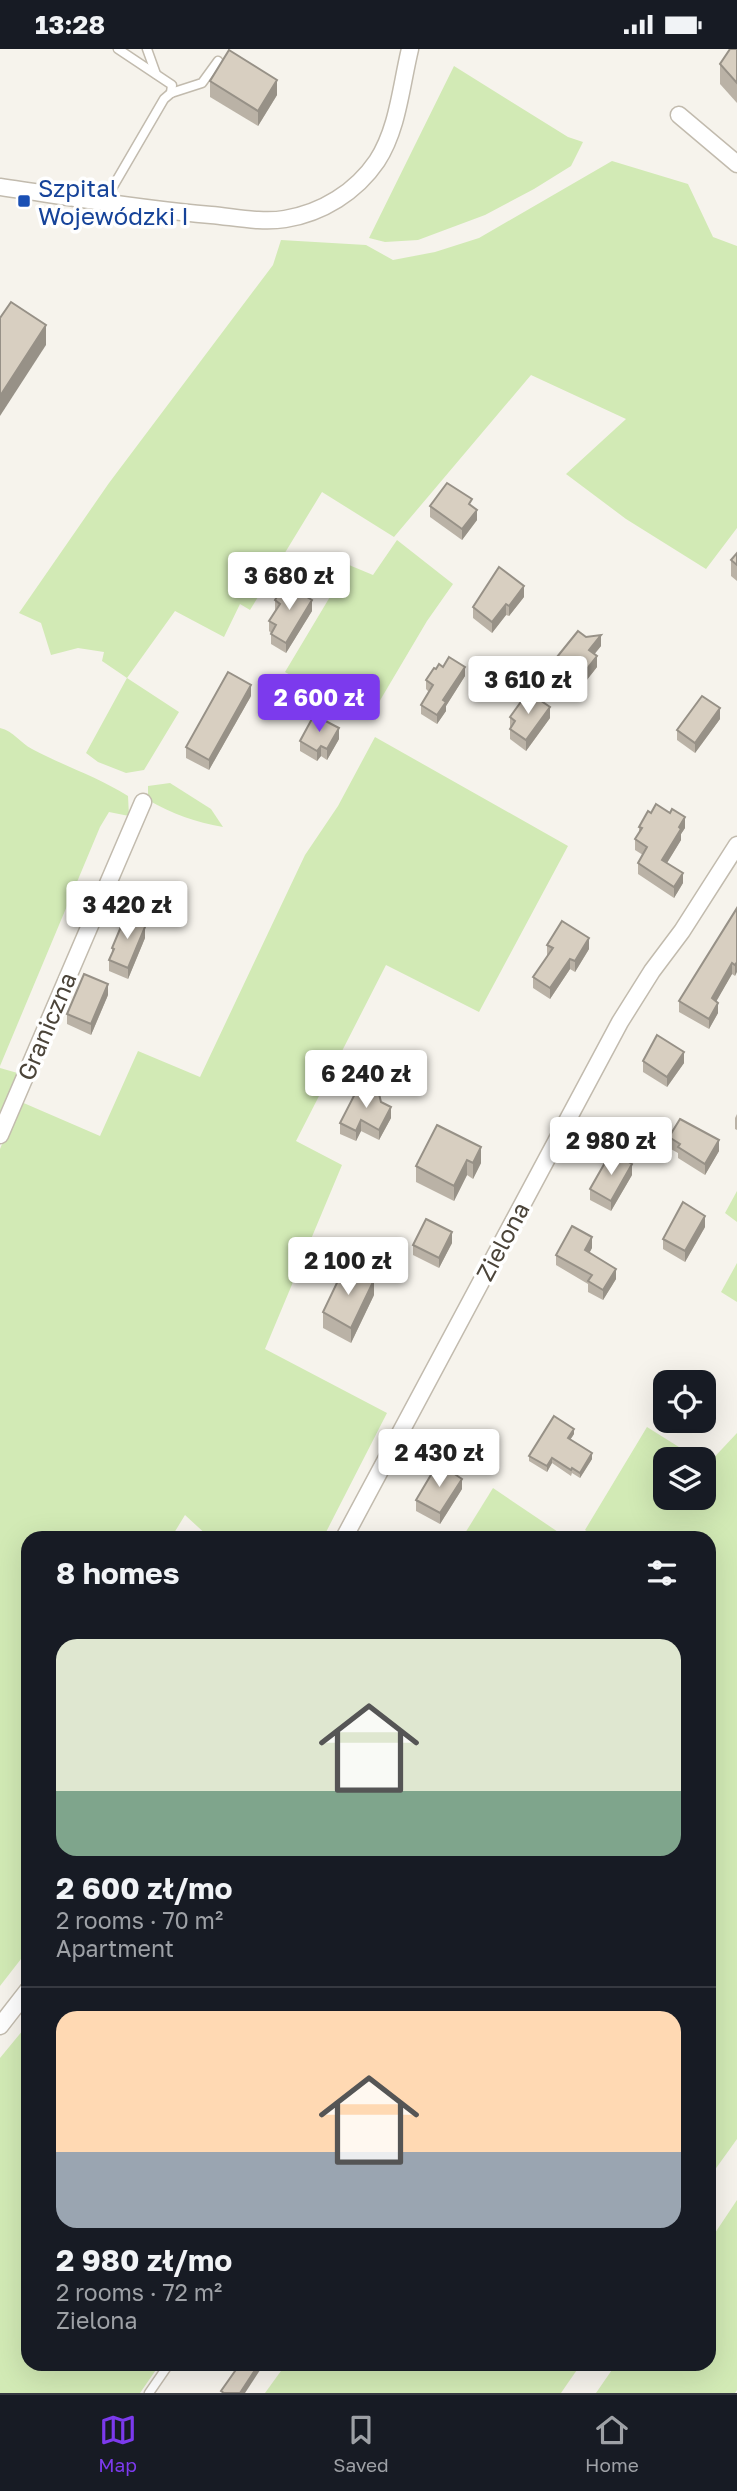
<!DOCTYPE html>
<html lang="en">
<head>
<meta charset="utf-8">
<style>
	:root { --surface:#171b24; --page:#20242c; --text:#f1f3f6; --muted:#9ea1a6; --line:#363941; --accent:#7c3aed }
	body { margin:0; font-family:"Golos Text",sans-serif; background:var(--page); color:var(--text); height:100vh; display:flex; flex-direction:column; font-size:26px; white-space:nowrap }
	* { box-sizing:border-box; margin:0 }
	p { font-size:23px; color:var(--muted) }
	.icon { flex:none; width:38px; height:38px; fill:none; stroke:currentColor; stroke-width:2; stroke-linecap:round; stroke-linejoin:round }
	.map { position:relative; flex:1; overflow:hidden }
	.panel { position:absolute; left:21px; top:1482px; width:695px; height:840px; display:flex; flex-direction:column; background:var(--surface); border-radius:21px; box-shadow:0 7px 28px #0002 }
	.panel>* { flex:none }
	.buttons { position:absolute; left:653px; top:1321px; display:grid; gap:14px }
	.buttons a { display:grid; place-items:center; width:63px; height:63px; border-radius:14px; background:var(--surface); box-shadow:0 7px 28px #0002; font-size:35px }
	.price { position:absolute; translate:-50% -60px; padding:0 16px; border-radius:7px; background:#fff; color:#222; font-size:23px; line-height:46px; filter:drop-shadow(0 2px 4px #0008) }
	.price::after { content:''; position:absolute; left:50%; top:42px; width:21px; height:16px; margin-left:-10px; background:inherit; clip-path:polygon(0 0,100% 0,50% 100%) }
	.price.current { background:var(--accent); color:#fff }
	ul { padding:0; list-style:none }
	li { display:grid; align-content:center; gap:14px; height:371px; padding:0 35px }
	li+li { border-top:2px solid var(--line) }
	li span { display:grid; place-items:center; height:217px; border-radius:21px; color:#555 }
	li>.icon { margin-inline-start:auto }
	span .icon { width:126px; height:126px; fill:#fffc; stroke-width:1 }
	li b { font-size:30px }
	h2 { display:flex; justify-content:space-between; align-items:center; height:84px; padding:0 35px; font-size:30px }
	.status { display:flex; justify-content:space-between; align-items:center; height:49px; padding:0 35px; background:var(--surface); direction:ltr }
	.status svg { height:19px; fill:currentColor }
	.menu { display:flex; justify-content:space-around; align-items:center; height:98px; border-top:2px solid var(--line); background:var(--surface); font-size:19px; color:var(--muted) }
	.menu a { display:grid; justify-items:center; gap:4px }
	.menu .current { color:var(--accent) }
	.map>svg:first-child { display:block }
</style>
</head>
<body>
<div class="status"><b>13:28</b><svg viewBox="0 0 49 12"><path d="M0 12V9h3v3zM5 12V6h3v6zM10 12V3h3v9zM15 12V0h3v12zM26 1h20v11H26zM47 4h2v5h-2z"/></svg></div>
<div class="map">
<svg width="737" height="2344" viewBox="0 0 737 2344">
	<rect width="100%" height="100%" fill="#f6f3ec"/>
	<g fill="#d2eab5">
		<polygon points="454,17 568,88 583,93 571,117 534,140 485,166 418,191 385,193 369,189"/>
		<polygon points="612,112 688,135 713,188 737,197 737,479 706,520 626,470 566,425 626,370 531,326 394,488 322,443 250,561 240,555 224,588 175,562 127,629 179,663 144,721 126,724 98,713 86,704 127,629 102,612 104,603 78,599 51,606 41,574 19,564 109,434 273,216 281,191 366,196 393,211 435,203 479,189"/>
		<polygon points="397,491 453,535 427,572 369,670 285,623 349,516 373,526"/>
		<path d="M0,679C14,682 20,694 32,700C64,717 98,728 128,747L129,767L109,763L100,778L0,1017Z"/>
		<polygon points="375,688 568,797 479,963 386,916 296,1092 342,1116 265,1300 387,1364 323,1489 210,1489 185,1466 171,1489 103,1489 95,1485 93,1489 28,1489 28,1901 0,1937 0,1100 19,1052 100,1087 138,1002 200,1028 305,806 338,757"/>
		<path d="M170,734L211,760L223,778C195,773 173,765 148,751V737Z"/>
		<polygon points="0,1019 21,1025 11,1049 6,1052 0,1065"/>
		<polygon points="737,1142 737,1173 725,1164"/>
		<polygon points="737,1214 737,1253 721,1243"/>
		<polygon points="647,1378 698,1410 665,1410 665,1449 704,1449 704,1414 707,1416 737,1384 737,2090 709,2129 709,1489 597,1489 585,1481"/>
		<polygon points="493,1439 567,1489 462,1489"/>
		<polygon points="28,1975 28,2315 160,2315 140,2344 0,2344 0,2009"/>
		<polygon points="737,2151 737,2341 735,2344 596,2344 616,2315 709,2315 709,2193"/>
		<polygon points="286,2315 581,2315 561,2344 265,2344"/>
	</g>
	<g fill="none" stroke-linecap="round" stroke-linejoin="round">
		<defs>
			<g id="service">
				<polyline points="118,0 172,36 171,44"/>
				<polyline points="147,0 156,25"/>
				<polyline points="104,153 164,50 171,44 202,34 218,12"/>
				<polyline points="149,2344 169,2315"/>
			</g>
			<g id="minor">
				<polyline points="679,66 737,115"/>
				<path d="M0,138C70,148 140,160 211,166C234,168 262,174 285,170C322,164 356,143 377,112C398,80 401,37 410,0"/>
				<polyline points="0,1086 143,753"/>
				<polyline points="344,1489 620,973 652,922 682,882 737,796"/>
				<polyline points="0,1977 28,1941"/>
			</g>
		</defs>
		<use href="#service" stroke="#c2bbae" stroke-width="11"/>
		<use href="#minor" stroke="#c2bbae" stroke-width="19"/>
		<use href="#service" stroke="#fff" stroke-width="8"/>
		<use href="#minor" stroke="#fff" stroke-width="16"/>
	</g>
	<g fill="#bab2a6">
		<polygon points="737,0 737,54 720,35 720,15"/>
		<polygon points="210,32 277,46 258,77 210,48"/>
		<polygon points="430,457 472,457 477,471 462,491 430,468"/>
		<polygon points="737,504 737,532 731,527 731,511"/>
		<polygon points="524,548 509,567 506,566 492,584 473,569 473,558"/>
		<polygon points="275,551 312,562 286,604 271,595 271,584 269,582 269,572 275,562"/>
		<polygon points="586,588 601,597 594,605 597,618 586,632 584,630 571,644 552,629 552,618 557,613 557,608"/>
		<polygon points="443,618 465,627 446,657 446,662 437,675 421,665 421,656 429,643 426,640 426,631 436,620"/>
		<polygon points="251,647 209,721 186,709 186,698"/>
		<polygon points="510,668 550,669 526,702 510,690"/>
		<polygon points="720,670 695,704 677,691 677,681"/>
		<polygon points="339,690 327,711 321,707 317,712 300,702 300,692"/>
		<polygon points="639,778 685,779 681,785 681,791 667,814 683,834 674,849 638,825 638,814 643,806 635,801 635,790 639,785"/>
		<polygon points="737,859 735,927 732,925 716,952 718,964 709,980 679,963 679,952"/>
		<polygon points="145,889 128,930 109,922 109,911 112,905 112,899"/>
		<polygon points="547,896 589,900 575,923 570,920 550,950 533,939 533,928 547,907"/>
		<polygon points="108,946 91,986 67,975 67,965"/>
		<polygon points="643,1012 684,1014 667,1038 643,1023"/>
		<polygon points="381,1053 391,1069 379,1091 361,1082 356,1092 340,1085 340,1074"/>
		<polygon points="737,1065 737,1081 735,1080 735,1069"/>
		<polygon points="437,1076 481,1114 473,1130 467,1126 454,1152 416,1133 416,1117"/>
		<polygon points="669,1088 719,1102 705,1126 678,1109 678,1104 669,1099"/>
		<polygon points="632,1126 611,1162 590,1151 590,1140"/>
		<polygon points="705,1178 685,1213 663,1200 663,1190"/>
		<polygon points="452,1194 439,1219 413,1206 413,1196"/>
		<polygon points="592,1199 589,1204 616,1230 603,1251 588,1243 588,1235 556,1216 556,1206"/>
		<polygon points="374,1246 351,1294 323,1279 323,1263"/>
		<polygon points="574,1385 570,1391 592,1410 580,1429 572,1424 571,1427 552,1414 547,1423 529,1412 529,1407"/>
		<polygon points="462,1440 440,1475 416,1462 416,1451"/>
	</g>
	<g fill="#979187">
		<polygon points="277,31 277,46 258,77 258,62"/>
		<polygon points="46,276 46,296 0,367 0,347"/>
		<polygon points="477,461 477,471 462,491 462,480"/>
		<polygon points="524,537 524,548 509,567 509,557"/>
		<polygon points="312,551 312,562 286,604 286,594"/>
		<polygon points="506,555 506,566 492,584 492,573"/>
		<polygon points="601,586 601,597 589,612 589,601"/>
		<polygon points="597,607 597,618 586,632 586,621"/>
		<polygon points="465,618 465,627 446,657 446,662 437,675 437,666 443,651"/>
		<polygon points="584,620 584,630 571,644 571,634"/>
		<polygon points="251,636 251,647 209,721 209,711"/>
		<polygon points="550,658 550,669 526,702 526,691"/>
		<polygon points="720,659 720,670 695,704 695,694"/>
		<polygon points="339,679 339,690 327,711 327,700"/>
		<polygon points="321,697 321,707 317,712 317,702"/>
		<polygon points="685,768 685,779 681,785 681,791 662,822 662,811"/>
		<polygon points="683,824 683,834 674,849 674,838"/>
		<polygon points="145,878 145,889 128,930 128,919"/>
		<polygon points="589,889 589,900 575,923 575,912"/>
		<polygon points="570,910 570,920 550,950 550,939"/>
		<polygon points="737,913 737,923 735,927 735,916"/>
		<polygon points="732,914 732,925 712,960 712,949"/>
		<polygon points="108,935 108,946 91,986 91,975"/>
		<polygon points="718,954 718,964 709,980 709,970"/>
		<polygon points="684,1003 684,1014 667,1038 667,1028"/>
		<polygon points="391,1058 391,1069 379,1091 379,1081"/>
		<polygon points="361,1071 361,1082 356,1092 356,1082"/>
		<polygon points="719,1091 719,1102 705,1126 705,1115"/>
		<polygon points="481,1098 481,1114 473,1130 473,1114"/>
		<polygon points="467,1111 467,1126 454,1152 454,1137"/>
		<polygon points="632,1115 632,1126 611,1162 611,1152"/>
		<polygon points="705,1167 705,1178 685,1213 685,1202"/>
		<polygon points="452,1183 452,1194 439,1219 439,1209"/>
		<polygon points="592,1188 592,1199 585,1212 585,1201"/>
		<polygon points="616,1220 616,1230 603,1251 603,1241"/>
		<polygon points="374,1231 374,1246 351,1294 351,1279"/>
		<polygon points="574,1380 574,1385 568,1394 568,1389"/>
		<polygon points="592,1404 592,1410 580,1429 580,1424"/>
		<polygon points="552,1409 552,1414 547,1423 547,1417"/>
		<polygon points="462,1430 462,1440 440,1475 440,1464"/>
		<polygon points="259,2315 264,2315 245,2344 240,2344"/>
	</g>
	<g fill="#d8cfc1" stroke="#979187" stroke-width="2">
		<polygon points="730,0 737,0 737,34 720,15"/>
		<polygon points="229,1 277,31 258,62 210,32"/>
		<polygon points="11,253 46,276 0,347 0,269"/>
		<polygon points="447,434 472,450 469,455 477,461 462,480 430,457"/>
		<polygon points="737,504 737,516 731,511"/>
		<polygon points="499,518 524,537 509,557 506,555 492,573 473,558"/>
		<polygon points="285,535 312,551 286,594 271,585 276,576 269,572 280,555 275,551"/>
		<polygon points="578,582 586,588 601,586 589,601 597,607 586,621 584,620 571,634 552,618 559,610 557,608"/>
		<polygon points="449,608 465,618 443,651 446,653 437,666 421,656 433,636 426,631 434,619 436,620 439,615 443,618"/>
		<polygon points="228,623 251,636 209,711 186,698"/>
		<polygon points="528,643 550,658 526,691 510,680 515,672 510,668"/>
		<polygon points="702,647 720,659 695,694 677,681"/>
		<polygon points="314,666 339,679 327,700 321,697 317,702 300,692"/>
		<polygon points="656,755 670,764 672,760 685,768 679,778 681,780 662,811 683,824 674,838 638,814 647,798 635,790 642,779 639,778 648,762 651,764"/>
		<polygon points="737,859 737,913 735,916 732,914 712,949 718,954 709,970 679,952"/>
		<polygon points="134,867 141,870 145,878 128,919 109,911 114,900 112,899 125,868"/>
		<polygon points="562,872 589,889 575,912 570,910 550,939 533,928 553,899 547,896"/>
		<polygon points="84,925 108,935 91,975 67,965"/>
		<polygon points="657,986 684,1003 667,1028 643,1012"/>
		<polygon points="360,1035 379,1045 381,1053 391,1058 379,1081 361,1071 356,1082 340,1074"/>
		<polygon points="680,1070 719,1091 705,1115 678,1098 680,1095 669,1088"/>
		<polygon points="437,1076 481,1098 473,1114 467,1111 454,1137 416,1117"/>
		<polygon points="611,1103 632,1115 611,1152 590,1140"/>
		<polygon points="683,1153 705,1167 685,1202 663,1190"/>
		<polygon points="426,1170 452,1183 439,1209 413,1196"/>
		<polygon points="572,1177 592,1188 585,1201 616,1220 603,1241 588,1232 592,1226 556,1206"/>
		<polygon points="345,1217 374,1231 351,1279 323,1263"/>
		<polygon points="554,1367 574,1380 568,1389 592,1404 580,1424 572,1419 571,1421 552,1409 547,1417 529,1407"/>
		<polygon points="438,1414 462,1430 440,1464 416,1451"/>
		<polygon points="240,2315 259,2315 240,2344 224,2344 221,2342"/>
	</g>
	<rect fill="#1a4fb4" stroke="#fff" stroke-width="2.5" x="17" y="145" width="14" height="14" rx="3.5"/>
	<g text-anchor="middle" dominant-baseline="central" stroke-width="7" stroke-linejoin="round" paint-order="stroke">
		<g font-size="24" fill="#164399" stroke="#fff" text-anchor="start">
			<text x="38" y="138">Szpital<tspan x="38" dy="28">Wojewódzki I</tspan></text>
		</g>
		<g font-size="24" fill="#4b4439" stroke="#fff">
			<text transform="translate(46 977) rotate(-67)">Graniczna</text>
			<text transform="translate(502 1192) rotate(-62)">Zielona</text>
		</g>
	</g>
</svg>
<div class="buttons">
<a><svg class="icon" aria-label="locate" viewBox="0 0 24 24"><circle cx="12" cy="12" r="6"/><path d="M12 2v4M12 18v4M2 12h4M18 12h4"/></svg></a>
<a><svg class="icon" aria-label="layers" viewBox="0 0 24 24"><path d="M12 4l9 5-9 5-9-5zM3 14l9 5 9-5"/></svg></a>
</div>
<b class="price" style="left:289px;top:563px">3 680 zł</b>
<b class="price" style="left:528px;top:667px">3 610 zł</b>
<b class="price current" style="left:319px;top:685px">2 600 zł</b>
<b class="price" style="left:127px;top:892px">3 420 zł</b>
<b class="price" style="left:366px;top:1061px">6 240 zł</b>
<b class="price" style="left:611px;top:1128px">2 980 zł</b>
<b class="price" style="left:348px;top:1248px">2 100 zł</b>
<b class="price" style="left:439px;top:1440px">2 430 zł</b>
<section class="panel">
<h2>8 homes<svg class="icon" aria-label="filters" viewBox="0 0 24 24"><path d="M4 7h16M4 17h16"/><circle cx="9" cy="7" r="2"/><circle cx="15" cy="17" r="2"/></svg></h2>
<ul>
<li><span style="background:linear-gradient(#dfe7d0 70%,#7fa58c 0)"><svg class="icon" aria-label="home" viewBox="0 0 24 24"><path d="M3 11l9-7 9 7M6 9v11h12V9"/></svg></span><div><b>2 600 zł/mo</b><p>2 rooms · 70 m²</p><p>Apartment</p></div></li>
<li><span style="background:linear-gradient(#ffd9b3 65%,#9aa5b1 0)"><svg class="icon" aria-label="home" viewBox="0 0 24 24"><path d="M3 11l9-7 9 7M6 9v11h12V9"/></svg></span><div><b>2 980 zł/mo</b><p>2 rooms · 72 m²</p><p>Zielona</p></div></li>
</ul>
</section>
</div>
<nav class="menu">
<a class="current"><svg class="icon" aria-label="map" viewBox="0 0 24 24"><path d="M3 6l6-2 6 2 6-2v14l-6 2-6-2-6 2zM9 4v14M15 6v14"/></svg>Map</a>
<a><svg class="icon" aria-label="saved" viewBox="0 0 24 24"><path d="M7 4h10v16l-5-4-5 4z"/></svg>Saved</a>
<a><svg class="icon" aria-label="home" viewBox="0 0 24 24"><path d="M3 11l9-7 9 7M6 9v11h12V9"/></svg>Home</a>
</nav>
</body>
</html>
